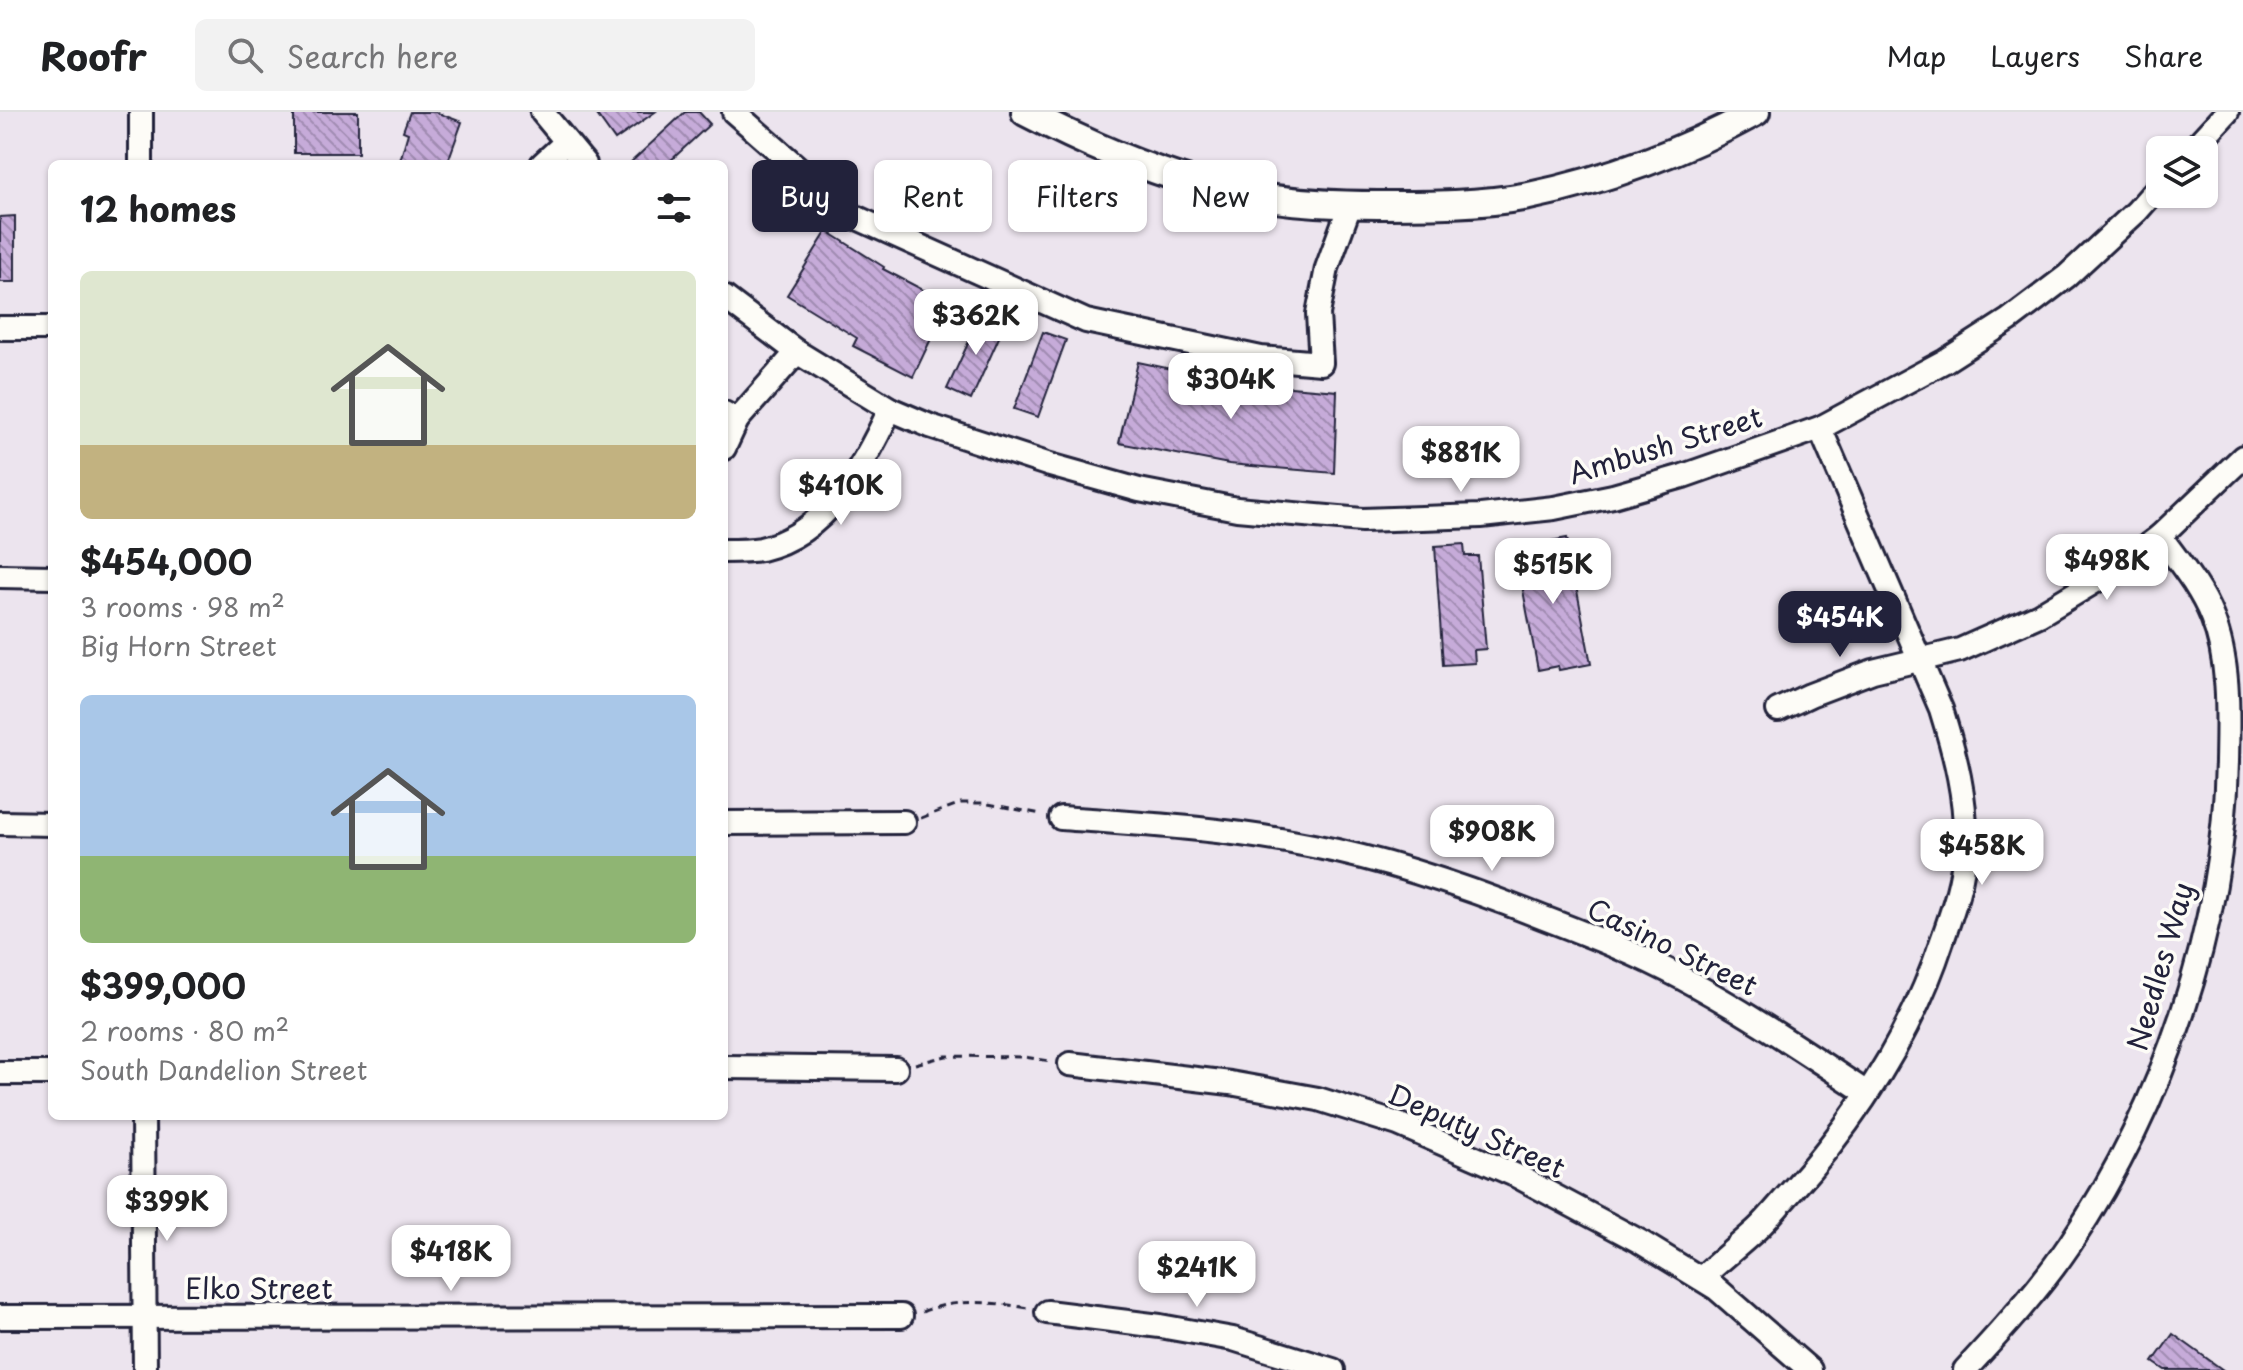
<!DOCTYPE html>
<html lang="en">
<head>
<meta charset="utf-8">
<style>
	:root { --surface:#fff; --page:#f2f2f2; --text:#202124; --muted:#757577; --line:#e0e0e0; --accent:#22223b }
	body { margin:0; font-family:"Playpen Sans",sans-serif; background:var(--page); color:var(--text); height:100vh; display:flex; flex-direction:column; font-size:30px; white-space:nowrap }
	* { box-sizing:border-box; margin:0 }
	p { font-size:26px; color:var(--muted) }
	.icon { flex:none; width:44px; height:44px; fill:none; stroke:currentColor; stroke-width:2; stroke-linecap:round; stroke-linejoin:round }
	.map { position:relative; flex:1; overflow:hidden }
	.side { position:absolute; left:48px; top:48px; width:680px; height:960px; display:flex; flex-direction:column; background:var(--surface); border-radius:12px; box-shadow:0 2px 6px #0004 }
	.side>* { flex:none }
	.top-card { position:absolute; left:752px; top:48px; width:760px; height:72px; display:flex; gap:16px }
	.buttons { position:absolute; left:2146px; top:24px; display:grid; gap:16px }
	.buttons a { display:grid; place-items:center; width:72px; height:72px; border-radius:12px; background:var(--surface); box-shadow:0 2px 6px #0004; font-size:40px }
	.price { position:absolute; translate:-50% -68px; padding:0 18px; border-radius:16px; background:#fff; color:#222; font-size:26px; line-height:52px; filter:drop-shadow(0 2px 4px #0008) }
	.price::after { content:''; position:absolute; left:50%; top:48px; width:24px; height:18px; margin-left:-12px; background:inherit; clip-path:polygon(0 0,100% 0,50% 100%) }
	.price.active { background:var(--accent); color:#fff }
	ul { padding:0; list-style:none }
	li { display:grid; align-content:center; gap:16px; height:424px; padding:0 32px }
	li span { display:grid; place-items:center; height:248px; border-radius:12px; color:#555 }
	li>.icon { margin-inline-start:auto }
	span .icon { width:144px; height:144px; fill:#fffc; stroke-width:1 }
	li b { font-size:34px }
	h2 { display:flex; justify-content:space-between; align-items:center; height:96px; padding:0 32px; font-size:34px }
	.pill { padding:0 28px; border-radius:12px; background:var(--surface); box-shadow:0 2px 6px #0004; font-size:28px; line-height:72px }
	.pill.active { background:var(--accent); color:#fff }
	header { display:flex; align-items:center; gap:48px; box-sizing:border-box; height:112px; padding:0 40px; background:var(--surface); border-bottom:2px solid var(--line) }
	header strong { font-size:38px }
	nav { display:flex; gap:44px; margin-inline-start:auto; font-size:28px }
	.search { width:560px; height:72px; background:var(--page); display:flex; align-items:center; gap:20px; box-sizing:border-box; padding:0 28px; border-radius:12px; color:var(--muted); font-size:30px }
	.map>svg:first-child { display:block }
</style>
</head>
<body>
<header>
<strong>Roofr</strong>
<div class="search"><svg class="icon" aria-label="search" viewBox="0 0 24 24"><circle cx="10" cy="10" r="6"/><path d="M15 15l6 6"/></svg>Search here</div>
<nav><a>Map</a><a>Layers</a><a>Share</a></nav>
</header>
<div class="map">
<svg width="2243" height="1258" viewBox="0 0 2243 1258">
	<defs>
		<pattern id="building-back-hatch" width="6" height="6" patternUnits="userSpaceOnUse" patternTransform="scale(2)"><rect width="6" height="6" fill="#c6abd9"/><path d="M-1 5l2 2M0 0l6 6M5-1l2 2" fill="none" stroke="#a08bb1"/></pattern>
	</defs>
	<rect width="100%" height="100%" fill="#ece4ee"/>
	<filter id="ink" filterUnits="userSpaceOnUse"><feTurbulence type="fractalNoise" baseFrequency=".0125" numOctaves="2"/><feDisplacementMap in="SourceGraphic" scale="16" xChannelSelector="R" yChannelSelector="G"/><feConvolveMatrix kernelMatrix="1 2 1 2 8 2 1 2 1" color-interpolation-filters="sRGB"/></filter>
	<g filter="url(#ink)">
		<g fill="url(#building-back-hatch)" stroke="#22223b" stroke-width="2">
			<rect x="294" y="0" width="64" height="41"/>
			<polygon points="410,0 435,0 462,10 447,52 399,52 408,21 403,19"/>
			<polygon points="595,0 655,0 615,28"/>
			<polygon points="685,0 699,0 710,12 667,52 629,52"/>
			<polygon points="15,104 15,170 0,170 0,105"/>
			<polygon points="827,119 884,155 883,157 948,191 913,265 853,234 857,226 787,183"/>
			<polygon points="982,201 1005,212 971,288 947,277"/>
			<polygon points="1043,220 1066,228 1038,305 1014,297"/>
			<polygon points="1138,250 1232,270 1337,279 1334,361 1229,352 1119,331"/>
			<polygon points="1567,426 1591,552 1559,558 1558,554 1538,558 1516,441 1536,437 1535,432"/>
			<polygon points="1464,432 1465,444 1478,444 1486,537 1474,538 1475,551 1443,553 1435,434"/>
			<polygon points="2173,1222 2223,1258 2165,1258 2153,1250"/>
		</g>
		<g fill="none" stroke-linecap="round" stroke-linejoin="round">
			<defs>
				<g id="minor">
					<polyline points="141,0 141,52"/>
					<polyline points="542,0 585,52"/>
					<polyline points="734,0 853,104 1086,209 1261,246 1321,251 1318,202 1327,156 1350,93"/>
					<polyline points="2192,38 2227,0"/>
					<polyline points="542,52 566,30"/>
					<polyline points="724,185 797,240 890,297 930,314 1050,353 1139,378 1237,397 1362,408 1481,404 1554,396 1613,384 1683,364 1820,316 1945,249 2009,208 2067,164 2137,99 2160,73"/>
					<polyline points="0,216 52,216"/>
					<polyline points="724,301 737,308 797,240"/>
					<polyline points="724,336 737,308"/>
					<path d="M724,439C736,439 749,439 761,437C827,422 864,354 890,297"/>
					<polyline points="0,464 52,465"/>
					<polyline points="1778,598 1810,583 1873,559 1960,538 2039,503 2119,455 2160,424 2243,345"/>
					<path d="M1061,706C1146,712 1230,717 1313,734C1392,749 1469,776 1544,806C1591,824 1638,842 1682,866C1746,900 1806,941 1867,981"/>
					<polyline points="0,711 52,712"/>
					<polyline points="724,711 904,710"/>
					<polyline points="1070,952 1230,971 1318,987 1398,1012 1517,1064 1639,1129 1716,1176 1810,1258"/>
					<polyline points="724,955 896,957"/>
					<polyline points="0,961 52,961"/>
					<polyline points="143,1004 145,1258"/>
					<path d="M1701,1166C1719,1150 1738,1134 1756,1118C1768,1107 1778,1094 1789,1082C1856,1008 1911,924 1942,829C1953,798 1964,767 1965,734C1967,687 1955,642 1941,597L1820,316"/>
					<polyline points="1047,1200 1160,1214 1233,1227 1333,1258"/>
					<polyline points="0,1205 901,1204"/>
					<path d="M1965,1258C2002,1218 2039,1178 2070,1132C2163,993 2224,817 2227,649C2228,602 2230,549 2212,505C2200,475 2179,450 2160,424"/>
				</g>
				<path id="major" d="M1025,0C1079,28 1134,53 1193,70C1252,88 1317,93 1378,93C1429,93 1480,93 1529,84C1607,68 1687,38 1756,0"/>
			</defs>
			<use href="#minor" stroke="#22223b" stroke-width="28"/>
			<use href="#major" stroke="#22223b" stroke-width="32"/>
			<g stroke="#22223b" stroke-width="3" stroke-dasharray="8 6" stroke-linecap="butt">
				<polyline points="921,706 961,691 983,691 1041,702"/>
				<polyline points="915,952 946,944 1025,945 1050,949"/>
				<path d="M922,1200C956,1186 992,1190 1028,1196"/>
			</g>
			<use href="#minor" stroke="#fdfcf7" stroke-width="22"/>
			<use href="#major" stroke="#fdfcf7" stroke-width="26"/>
		</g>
	</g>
	<g text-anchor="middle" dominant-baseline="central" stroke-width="7" stroke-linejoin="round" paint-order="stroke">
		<g font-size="28" fill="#22223b" stroke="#fdfcf7">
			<text transform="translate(1665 332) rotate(-17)">Ambush Street</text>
			<text transform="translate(1673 834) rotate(26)">Casino Street</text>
			<text transform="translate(2159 854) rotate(-74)">Needles Way</text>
			<text transform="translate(1477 1018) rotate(24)">Deputy Street</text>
			<text x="259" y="1175">Elko Street</text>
		</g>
	</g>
</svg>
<div class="buttons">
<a><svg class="icon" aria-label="layers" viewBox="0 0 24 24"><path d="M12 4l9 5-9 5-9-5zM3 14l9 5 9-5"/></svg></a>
</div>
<b class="price" style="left:976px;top:245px">$362K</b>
<b class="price" style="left:1231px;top:309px">$304K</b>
<b class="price" style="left:1461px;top:382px">$881K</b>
<b class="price" style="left:841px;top:415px">$410K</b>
<b class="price" style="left:2107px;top:490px">$498K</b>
<b class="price" style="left:1553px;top:494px">$515K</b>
<b class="price active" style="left:1840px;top:547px">$454K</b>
<b class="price" style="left:1492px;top:761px">$908K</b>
<b class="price" style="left:1982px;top:775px">$458K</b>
<b class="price" style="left:167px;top:1131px">$399K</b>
<b class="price" style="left:451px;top:1181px">$418K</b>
<b class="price" style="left:1197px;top:1197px">$241K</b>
<div class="top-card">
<a class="pill active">Buy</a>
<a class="pill">Rent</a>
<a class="pill">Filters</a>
<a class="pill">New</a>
</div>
<section class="side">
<h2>12 homes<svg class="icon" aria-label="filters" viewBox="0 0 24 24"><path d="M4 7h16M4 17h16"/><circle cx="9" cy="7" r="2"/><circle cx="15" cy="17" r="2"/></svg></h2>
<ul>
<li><span style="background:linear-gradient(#dfe7d0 70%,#c2b280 0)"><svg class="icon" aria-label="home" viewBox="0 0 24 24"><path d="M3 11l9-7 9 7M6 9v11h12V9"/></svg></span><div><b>$454,000</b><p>3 rooms · 98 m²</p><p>Big Horn Street</p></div></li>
<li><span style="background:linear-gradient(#a9c7e8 65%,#8fb573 0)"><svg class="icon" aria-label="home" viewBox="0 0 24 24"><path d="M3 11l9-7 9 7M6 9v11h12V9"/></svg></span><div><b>$399,000</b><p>2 rooms · 80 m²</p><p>South Dandelion Street</p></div></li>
</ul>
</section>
</div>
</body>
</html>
